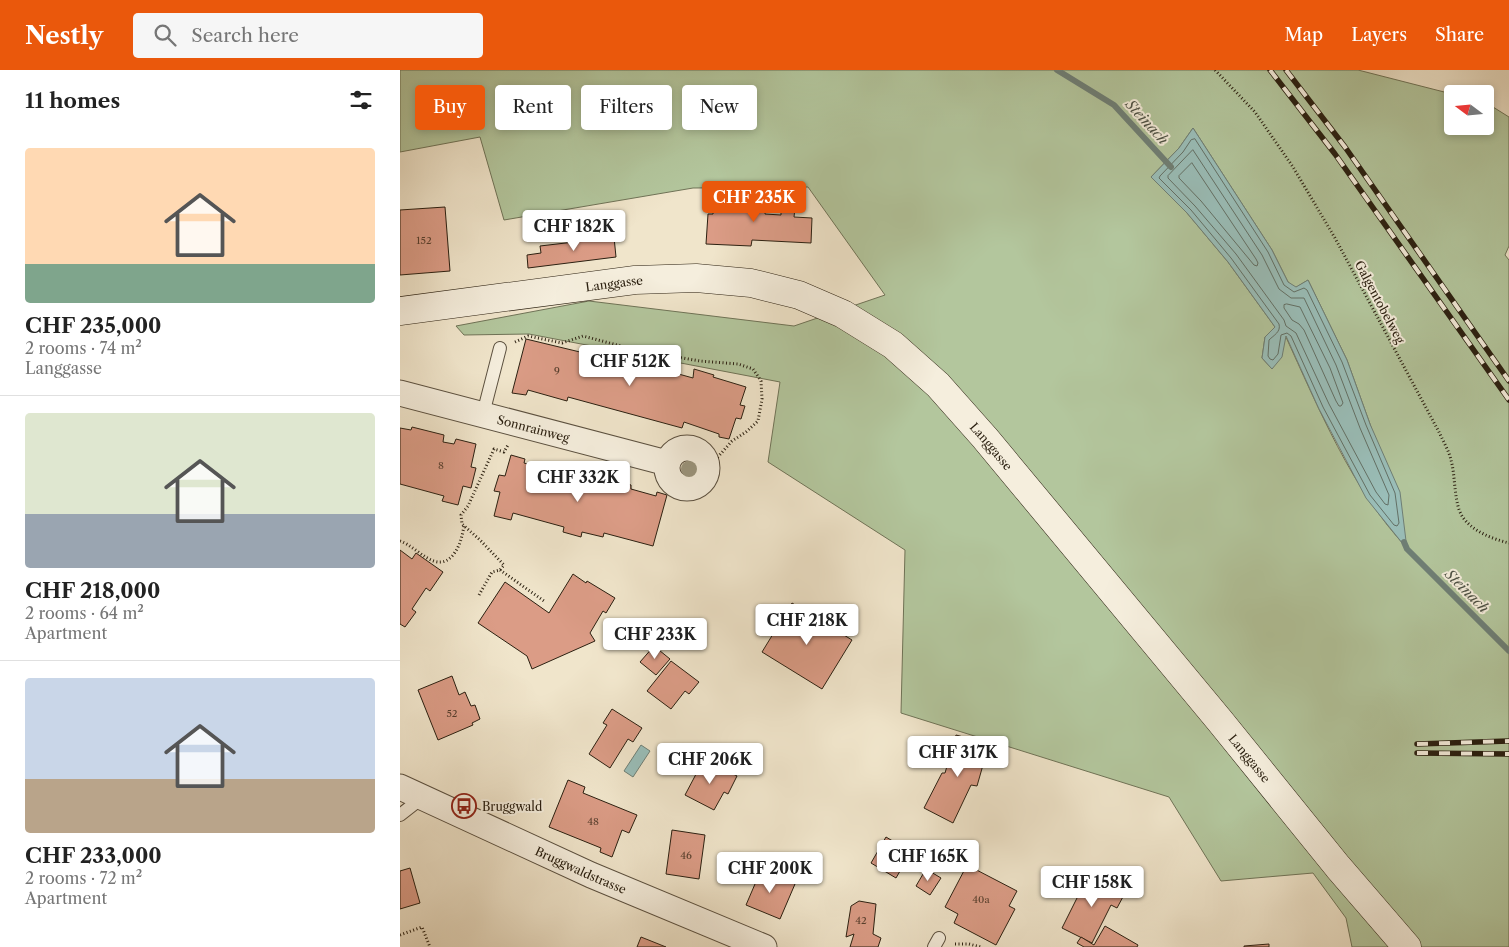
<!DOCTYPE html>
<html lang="en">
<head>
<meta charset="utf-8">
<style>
	:root { --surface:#fff; --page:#f6f6f6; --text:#222; --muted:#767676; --line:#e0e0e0; --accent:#ea580c }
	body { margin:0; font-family:"Libre Caslon Text",serif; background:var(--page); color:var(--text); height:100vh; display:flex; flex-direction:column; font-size:19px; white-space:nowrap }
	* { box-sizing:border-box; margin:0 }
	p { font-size:16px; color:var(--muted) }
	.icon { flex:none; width:28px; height:28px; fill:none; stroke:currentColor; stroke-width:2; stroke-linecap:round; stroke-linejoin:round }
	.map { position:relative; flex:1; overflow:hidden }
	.side { display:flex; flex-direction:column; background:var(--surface); width:400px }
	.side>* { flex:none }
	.top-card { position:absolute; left:15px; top:15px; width:475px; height:45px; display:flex; gap:10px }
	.needle { width:32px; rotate:286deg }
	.controls { position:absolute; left:1044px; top:15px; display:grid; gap:10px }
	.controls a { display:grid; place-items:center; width:50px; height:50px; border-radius:5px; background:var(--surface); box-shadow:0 2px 8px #0003; font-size:25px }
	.price { position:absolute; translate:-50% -42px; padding:0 11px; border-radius:5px; background:#fff; color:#222; font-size:16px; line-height:32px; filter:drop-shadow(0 1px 2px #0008) }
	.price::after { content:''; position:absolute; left:50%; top:30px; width:15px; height:11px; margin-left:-8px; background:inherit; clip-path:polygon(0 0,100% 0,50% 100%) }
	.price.selected { background:var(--accent); color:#fff }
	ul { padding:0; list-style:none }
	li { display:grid; align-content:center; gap:10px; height:265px; padding:0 25px }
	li+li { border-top:1px solid var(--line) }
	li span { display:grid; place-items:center; height:155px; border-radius:5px; color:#555 }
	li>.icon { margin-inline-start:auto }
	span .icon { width:90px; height:90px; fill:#fffc; stroke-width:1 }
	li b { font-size:21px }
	h2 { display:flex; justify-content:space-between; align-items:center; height:60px; padding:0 25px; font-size:21px }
	.tag { padding:0 18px; border-radius:5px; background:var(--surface); box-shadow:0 2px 8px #0003; font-size:18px; line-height:45px }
	.tag.selected { background:var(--accent); color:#fff }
	header { display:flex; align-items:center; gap:30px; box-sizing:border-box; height:70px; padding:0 25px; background:var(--accent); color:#fff }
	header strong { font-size:24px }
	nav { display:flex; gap:28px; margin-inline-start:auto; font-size:18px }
	.search { width:350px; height:45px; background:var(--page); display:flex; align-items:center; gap:12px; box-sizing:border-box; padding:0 18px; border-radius:5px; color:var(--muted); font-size:19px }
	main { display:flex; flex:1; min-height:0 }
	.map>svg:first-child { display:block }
</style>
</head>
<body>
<header>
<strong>Nestly</strong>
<div class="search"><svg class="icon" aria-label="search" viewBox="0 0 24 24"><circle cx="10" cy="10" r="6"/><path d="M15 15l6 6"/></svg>Search here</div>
<nav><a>Map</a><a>Layers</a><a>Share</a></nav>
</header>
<main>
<section class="side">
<h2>11 homes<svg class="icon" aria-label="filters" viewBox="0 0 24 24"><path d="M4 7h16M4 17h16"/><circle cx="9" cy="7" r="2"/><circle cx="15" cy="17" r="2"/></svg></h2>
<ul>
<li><span style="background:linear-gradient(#ffd9b3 75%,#7fa58c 0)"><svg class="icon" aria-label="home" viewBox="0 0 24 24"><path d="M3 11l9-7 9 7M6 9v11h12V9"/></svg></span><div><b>CHF 235,000</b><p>2 rooms · 74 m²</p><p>Langgasse</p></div></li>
<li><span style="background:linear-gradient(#dfe7d0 65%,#9aa5b1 0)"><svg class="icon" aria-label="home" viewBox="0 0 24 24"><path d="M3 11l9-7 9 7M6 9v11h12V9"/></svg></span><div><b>CHF 218,000</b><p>2 rooms · 64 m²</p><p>Apartment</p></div></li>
<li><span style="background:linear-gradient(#c9d6e8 65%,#b9a48a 0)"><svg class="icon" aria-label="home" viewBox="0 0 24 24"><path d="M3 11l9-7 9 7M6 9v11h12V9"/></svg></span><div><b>CHF 233,000</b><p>2 rooms · 72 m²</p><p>Apartment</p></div></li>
</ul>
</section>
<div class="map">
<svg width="1109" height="877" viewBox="0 0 1109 877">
	<rect width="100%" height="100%" fill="#f0e5cb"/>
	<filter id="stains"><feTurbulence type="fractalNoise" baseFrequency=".004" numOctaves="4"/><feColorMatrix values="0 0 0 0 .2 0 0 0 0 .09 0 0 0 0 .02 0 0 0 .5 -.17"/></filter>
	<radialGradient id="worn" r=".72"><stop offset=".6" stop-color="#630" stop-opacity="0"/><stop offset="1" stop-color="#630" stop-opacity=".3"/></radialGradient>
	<path fill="#b3c69d" stroke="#6f7357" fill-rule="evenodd" d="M0,0H958L1052,24V56H1085V32L1109,47V176L1105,185L1109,190V877H952L946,848L913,803L821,811L769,727L501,643L505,480L368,392L380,312L129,264L64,265L56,256L189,231L394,256L485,225L408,117L293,118L104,150L80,67L0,82ZM793,58L872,180L888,212L895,218L908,210L947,290L970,354L1007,478C952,420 918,337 885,265L872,299L862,288L865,267L875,257L828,192L787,143L751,107L779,78Z"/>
	<g fill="#9abfba" stroke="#6e7f76">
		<polygon points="793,58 872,180 888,212 896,217 908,210 947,290 970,354 1000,422 1007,479 966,428 919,339 886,266 882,287 872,299 862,288 865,267 875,257 828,192 787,143 751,107 779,78"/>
		<polygon points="241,675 250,681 233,707 224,701"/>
	</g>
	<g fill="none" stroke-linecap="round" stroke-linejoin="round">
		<g stroke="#627066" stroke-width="1">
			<path d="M795,69L868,182L884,215L894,222L904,218L907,220L942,292L966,355L995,423L999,453L997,456L994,455L970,425L923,337L891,266L887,263L881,265L878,284L873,290L870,289L868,286L869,270C874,265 881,262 879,254L831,188L791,140L759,108L760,106L783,82L791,70Z"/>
			<polygon points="793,80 862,185 879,219 891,228 904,228 936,295 960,358 989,425 988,435 985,434 976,422 929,334 896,263 886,256 884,250 836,184 795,136 768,108 768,106"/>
			<polygon points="792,93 856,189 858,193 857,196 854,195 801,131 779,108 779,106"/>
			<polygon points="887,234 900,237 930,298 943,333 941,336 939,336 936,331 904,260 899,254 892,250 884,238 884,235"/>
		</g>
		<g stroke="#6e7f76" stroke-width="6">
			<polyline points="657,0 714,35 771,97"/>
			<polyline points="1004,472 1007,479 1109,581"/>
		</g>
	</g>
	<g fill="#db9c86" stroke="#2b2011">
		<polygon points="314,125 366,128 365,144 381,145 381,137 395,138 394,147 412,148 411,173 352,170 351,176 306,174 308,144 313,144"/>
		<polygon points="45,137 50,201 0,205 0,140"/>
		<polygon points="191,164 198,164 199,169 214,167 216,187 128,198 127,185 141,183 140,176 191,170"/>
		<polygon points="126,269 180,282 181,277 293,308 294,299 314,305 313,307 346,317 340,335 345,336 341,349 336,348 329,369 319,367 319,364 284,352 282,358 168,327 167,331 128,320 126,325 112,323"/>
		<polygon points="12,357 44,365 43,372 54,374 56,369 76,374 71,397 76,398 71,418 63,416 58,435 42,431 44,426 0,414 0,358 11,360"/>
		<polygon points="111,385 125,389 124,393 143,398 144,393 166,398 165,401 181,406 180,409 197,414 197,411 214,415 215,410 231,415 231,419 256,426 257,422 267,425 253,476 204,463 203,467 182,462 181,467 163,462 164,457 113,443 111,450 94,446 100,422 94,421 99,405 105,406"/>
		<polygon points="0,480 12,489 16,483 43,502 30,521 26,518 12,539 16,542 5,557 0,554"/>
		<polygon points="173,504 186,513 187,511 215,528 206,543 203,541 190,563 195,571 132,599 127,586 78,553 105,512 149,543"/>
		<polygon points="392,533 452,570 422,619 362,582"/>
		<polygon points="254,576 270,589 256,605 240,592"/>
		<polygon points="271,591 299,612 289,624 285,621 271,639 247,621"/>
		<polygon points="52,606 59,625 65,622 71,636 75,635 80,649 72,653 73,655 38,670 18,620"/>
		<polygon points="212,639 242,658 233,672 228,669 210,698 189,684 207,655 203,653"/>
		<polygon points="556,665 589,674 577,716 571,715 553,753 524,738 542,703 545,703"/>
		<polygon points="304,689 337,706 328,724 324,722 314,740 285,725"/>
		<polygon points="168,710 185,717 183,723 237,745 229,763 222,760 212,787 200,782 201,778 149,757"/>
		<polygon points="272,760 305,765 299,809 266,804"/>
		<polygon points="486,767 511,782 496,808 471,793"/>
		<polygon points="567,795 617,821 609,836 615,839 596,875 554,853 558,844 545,837"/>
		<polygon points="10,798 20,833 0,839 0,801"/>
		<polygon points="526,799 541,808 530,825 516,816"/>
		<polygon points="361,800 395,814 380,849 346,835"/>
		<polygon points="689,804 695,807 696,805 713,813 711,817 725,823 717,838 711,835 692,873 662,858"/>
		<polygon points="459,831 476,834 473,864 481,868 478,877 450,877 454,864 446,867 451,836"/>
		<polygon points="705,856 738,875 737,877 684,877 677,873 681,867 694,875"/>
		<polygon points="241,867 266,877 237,877"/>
		<polygon points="869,874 869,877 844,877 844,876"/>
	</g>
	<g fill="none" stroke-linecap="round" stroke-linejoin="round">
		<defs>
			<g id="lane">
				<polyline points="83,344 100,278"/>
				<polyline points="0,745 23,727"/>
				<polyline points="534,877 539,868"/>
			</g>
			<g id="street">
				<path id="s1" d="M0,323L267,393"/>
				<circle cx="287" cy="398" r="20"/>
				<path id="s2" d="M0,717L191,805L364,877"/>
			</g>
			<g id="secondary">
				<path id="s3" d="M0,241L235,210L296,208L351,213L399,225L443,244L493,275L538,315L585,368L820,651L938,797L1007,877"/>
			</g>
		</defs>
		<use href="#lane" stroke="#5c5140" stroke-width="14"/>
		<use href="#street" stroke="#5c5140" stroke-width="27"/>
		<use href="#secondary" stroke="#2b2011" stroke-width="29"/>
		<g stroke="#2b2011" stroke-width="3" stroke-dasharray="1 2.5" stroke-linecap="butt">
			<path d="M815,0L855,42L893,97L935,168L1039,362C1043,371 1049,381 1051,390C1055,405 1054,421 1058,436C1063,458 1089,468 1109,473"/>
			<polyline points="115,272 128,266 162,273 183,266 236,280 300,291 338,294 353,299 361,311 362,329 358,351 346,362 332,371 317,388 307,393"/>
			<path d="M0,471C18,477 36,505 53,485C60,476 62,467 64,456"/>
			<polyline points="100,500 144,531"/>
			<polyline points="79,525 92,502 100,500 104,495 80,470 62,454 61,445 68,436 94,379 104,382 108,375"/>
			<polyline points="0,865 22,857 30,877"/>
			<polyline points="555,874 569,874 581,877"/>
		</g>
		<use href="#lane" stroke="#f5eedd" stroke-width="12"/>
		<use href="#street" stroke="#f5eedd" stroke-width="25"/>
		<use href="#secondary" stroke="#f5eedd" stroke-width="28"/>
		<defs>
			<g id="rail">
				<polyline points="870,0 935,84 1109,330"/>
				<polyline points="886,0 945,77 1109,311"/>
				<polyline points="1017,674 1109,671"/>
				<polyline points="1017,683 1109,684"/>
			</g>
		</defs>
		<use href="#rail" stroke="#2b2011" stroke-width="5.5"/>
		<use href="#rail" stroke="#f5eedd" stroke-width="4" stroke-dasharray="11" stroke-linecap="butt"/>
	</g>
	<circle fill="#9a947c" cx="289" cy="399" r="8"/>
	<defs>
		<symbol id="bus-ring" viewBox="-11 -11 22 22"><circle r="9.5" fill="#f5eedd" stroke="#8f2418" stroke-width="1.5"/><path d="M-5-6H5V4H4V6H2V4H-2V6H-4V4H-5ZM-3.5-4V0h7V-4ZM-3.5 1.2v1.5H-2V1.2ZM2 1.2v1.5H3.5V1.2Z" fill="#8f2418"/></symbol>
	</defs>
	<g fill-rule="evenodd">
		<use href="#bus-ring" x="50" y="722" width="28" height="28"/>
	</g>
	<g text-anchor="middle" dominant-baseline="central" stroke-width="4" stroke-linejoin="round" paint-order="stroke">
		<g font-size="10" fill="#573f2e">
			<text x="24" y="170">152</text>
			<text x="157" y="300">9</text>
			<text x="41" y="395">8</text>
			<text x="52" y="643">52</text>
			<text x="193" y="751">48</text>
			<text x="286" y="785">46</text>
			<text x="581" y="829">40a</text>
			<text x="461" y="850">42</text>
		</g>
		<g font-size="12" fill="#2b2011" stroke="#f5eedd">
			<text stroke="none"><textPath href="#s3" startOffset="216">Langgasse</textPath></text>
			<text transform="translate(980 232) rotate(62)">Galgentobelweg</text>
			<text stroke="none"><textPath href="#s1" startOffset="138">Sonnrainweg</textPath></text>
			<text stroke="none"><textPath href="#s3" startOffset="651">Langgasse</textPath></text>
			<text stroke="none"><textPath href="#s3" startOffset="1056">Langgasse</textPath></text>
			<text stroke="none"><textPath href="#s2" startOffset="199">Bruggwaldstrasse</textPath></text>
		</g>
		<g font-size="12" fill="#2b2011" stroke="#f5eedd" text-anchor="start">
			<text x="82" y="736">Bruggwald</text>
		</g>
		<g font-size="14" font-style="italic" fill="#4c5044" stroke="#f5eedd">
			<text transform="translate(747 52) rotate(47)">Steinach</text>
			<text transform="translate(1067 521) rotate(45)">Steinach</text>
		</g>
	</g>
	<rect width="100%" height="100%" filter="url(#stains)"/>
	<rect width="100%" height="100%" fill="url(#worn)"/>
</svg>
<div class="controls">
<a><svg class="needle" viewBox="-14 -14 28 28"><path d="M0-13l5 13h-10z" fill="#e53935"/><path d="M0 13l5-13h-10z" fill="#767676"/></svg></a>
</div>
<b class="price selected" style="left:354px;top:153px">CHF 235K</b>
<b class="price" style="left:174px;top:182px">CHF 182K</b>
<b class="price" style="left:230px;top:317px">CHF 512K</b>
<b class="price" style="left:178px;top:433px">CHF 332K</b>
<b class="price" style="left:407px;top:576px">CHF 218K</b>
<b class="price" style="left:255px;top:590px">CHF 233K</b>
<b class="price" style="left:558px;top:708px">CHF 317K</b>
<b class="price" style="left:310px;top:715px">CHF 206K</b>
<b class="price" style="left:528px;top:812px">CHF 165K</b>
<b class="price" style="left:370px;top:824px">CHF 200K</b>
<b class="price" style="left:692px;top:838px">CHF 158K</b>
<div class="top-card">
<a class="tag selected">Buy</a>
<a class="tag">Rent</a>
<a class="tag">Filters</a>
<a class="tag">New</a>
</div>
</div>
</main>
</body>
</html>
